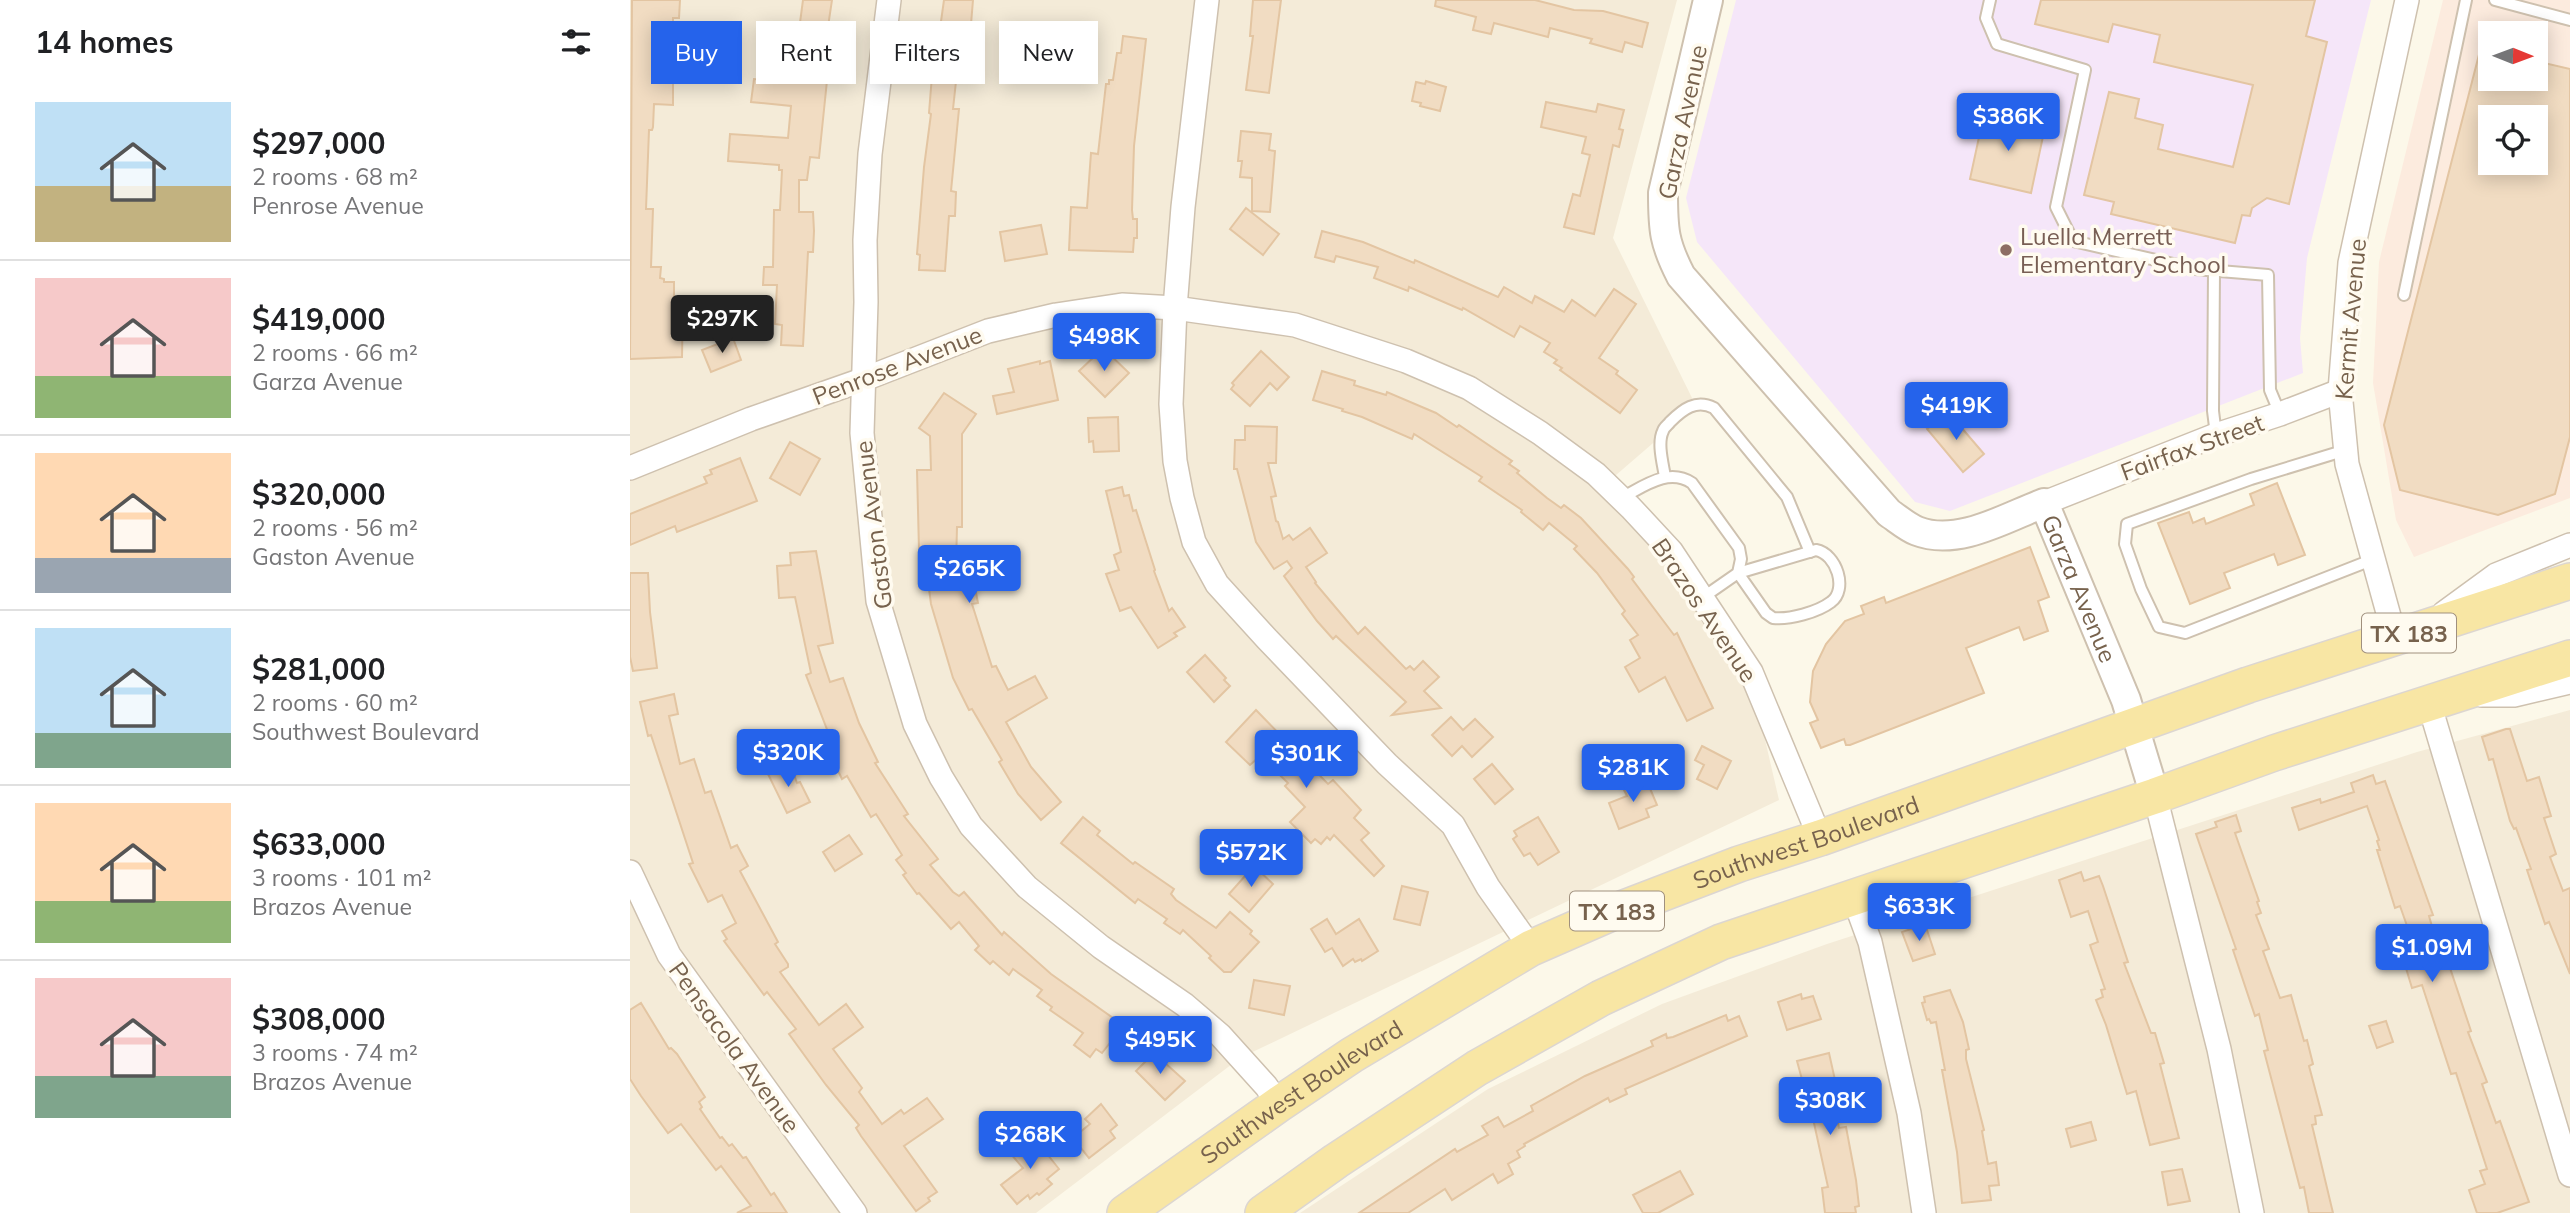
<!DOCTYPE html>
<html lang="en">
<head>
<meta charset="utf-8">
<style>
	:root { --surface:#fff; --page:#f6f6f6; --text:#202124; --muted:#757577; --line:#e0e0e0; --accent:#2563eb }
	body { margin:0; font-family:Mulish,sans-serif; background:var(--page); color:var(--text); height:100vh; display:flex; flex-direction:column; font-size:26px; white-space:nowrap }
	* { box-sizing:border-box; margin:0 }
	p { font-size:23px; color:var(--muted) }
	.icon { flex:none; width:38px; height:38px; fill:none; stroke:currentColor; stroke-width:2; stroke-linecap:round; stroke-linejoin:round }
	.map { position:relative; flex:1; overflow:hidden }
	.drawer { display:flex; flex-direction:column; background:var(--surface); width:630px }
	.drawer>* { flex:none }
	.banner { position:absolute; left:21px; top:21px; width:665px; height:63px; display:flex; gap:14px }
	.needle { width:46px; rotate:91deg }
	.controls { position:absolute; left:1848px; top:21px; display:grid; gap:14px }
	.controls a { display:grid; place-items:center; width:70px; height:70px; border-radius:0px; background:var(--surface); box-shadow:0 4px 18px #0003; font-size:35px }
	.price { position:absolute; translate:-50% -60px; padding:0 16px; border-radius:7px; background:var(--accent); color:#fff; font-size:23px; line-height:46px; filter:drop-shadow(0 2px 4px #0008) }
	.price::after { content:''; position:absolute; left:50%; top:42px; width:21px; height:16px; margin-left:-10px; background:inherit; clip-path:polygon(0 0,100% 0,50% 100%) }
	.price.selected { background:#222; color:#fff }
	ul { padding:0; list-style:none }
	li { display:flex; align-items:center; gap:21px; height:175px; padding:0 35px }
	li+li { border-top:2px solid var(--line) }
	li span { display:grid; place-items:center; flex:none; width:196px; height:140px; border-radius:0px; color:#555 }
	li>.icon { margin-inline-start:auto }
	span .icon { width:84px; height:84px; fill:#fffc; stroke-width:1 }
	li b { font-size:30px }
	h2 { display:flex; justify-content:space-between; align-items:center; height:84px; padding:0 35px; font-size:30px }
	.chip { padding:0 24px; border-radius:0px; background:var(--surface); box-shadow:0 4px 18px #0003; font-size:24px; line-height:63px }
	.chip.selected { background:var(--accent); color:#fff }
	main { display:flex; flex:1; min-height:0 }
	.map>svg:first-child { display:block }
</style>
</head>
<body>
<main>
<section class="drawer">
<h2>14 homes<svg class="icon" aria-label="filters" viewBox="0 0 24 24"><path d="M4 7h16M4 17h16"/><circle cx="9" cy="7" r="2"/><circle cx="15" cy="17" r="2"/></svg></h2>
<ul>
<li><span style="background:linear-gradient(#bfe0f5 60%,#c2b280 0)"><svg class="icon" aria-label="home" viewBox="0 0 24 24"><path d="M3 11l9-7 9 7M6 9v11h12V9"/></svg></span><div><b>$297,000</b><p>2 rooms · 68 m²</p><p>Penrose Avenue</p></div></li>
<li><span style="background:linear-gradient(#f6c9c9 70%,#8fb573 0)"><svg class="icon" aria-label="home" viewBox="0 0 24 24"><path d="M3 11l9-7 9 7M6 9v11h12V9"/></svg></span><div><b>$419,000</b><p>2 rooms · 66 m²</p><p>Garza Avenue</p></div></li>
<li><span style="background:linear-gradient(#ffd9b3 75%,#9aa5b1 0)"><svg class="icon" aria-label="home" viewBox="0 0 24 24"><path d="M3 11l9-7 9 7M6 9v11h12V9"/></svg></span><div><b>$320,000</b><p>2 rooms · 56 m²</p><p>Gaston Avenue</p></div></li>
<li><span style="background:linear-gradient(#bfe0f5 75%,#7fa58c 0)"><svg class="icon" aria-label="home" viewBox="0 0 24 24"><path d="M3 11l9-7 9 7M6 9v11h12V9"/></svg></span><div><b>$281,000</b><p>2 rooms · 60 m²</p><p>Southwest Boulevard</p></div></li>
<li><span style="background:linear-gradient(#ffd9b3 70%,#8fb573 0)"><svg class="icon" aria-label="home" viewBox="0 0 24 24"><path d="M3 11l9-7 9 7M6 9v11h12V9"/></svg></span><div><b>$633,000</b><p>3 rooms · 101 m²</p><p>Brazos Avenue</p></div></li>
<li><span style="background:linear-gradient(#f6c9c9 70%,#7fa58c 0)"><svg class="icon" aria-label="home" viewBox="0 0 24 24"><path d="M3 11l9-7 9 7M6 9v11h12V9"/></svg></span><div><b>$308,000</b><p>3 rooms · 74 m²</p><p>Brazos Avenue</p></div></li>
</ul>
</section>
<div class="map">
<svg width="1940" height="1213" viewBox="0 0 1940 1213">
	<rect width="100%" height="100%" fill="#fcf8e9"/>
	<g fill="#f4ebd8">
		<polygon points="0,0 1047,0 983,238 1066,406 971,488 1062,595 1127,705 1149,800 610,1058 406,1213 0,1213"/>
		<polygon points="1940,710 1940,1213 670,1213 858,1089 1032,1004 1197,944 1787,752"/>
	</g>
	<path fill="#fcebde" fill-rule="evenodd" d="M1813,0H1940V498L1784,557L1766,520L1743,383L1749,262ZM1860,33H1906V79H1860ZM1860,117H1906V163H1860Z"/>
	<polygon fill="#f5e6f9" points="1106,0 1741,0 1677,258 1670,338 1673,373 1320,511 1285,502 1067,242 1056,198"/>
	<g fill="#f1dcc2" stroke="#e3c5a2" stroke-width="2" fill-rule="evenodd">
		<polygon points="2,0 50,0 49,18 43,18 43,105 24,104 23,127 22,130 19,130 16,209 23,209 21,267 31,267 30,278 34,279 34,282 44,282 44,302 53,302 52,357 0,359"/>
		<polygon points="173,0 202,0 193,60 199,61 189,158 180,157 177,180 169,180 169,212 183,212 184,231 183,252 178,252 173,346 151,345 152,325 145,324 147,285 133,285 134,267 143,267 144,210 150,210 152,170 149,170 149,165 98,161 100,134 158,138 161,106 121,102 124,79 162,83"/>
		<polygon points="314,0 343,0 340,36 334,38 331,63 328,63 323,109 329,109 321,191 326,192 325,216 319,216 315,271 289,270 290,255 287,254 294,167 301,114 299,113 303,63 305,64"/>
		<polygon points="623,0 651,0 639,93 616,90 623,36 620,36"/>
		<polygon points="806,0 905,0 944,10 973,11 1018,23 1012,47 995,42 992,52 960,43 962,39 920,28 918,37 864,23 861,34 843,30 846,17 805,6"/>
		<polygon points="1411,0 1685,0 1676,36 1697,42 1659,204 1637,198 1622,208 1620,216 1612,215 1605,243 1481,214 1484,202 1454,195 1479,92 1509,99 1505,118 1533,125 1528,149 1603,167 1623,85 1524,62 1530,35 1483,24 1478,42 1405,24"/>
		<path d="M1854,35H1860V79H1906V61L1940,69V437L1925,494L1868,515L1770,490L1754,425ZM1860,117H1906V163H1860Z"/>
		<polygon points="493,36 516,39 504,146 502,210 503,219 507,219 507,238 504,238 503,252 439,250 441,207 457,208 461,153 468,154 476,84 479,84 479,80 483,80 487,53 491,53"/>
		<polygon points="796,81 816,87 810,111 790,106 791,103 782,101 786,82 795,84"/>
		<polygon points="916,102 966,112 968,104 994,110 989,129 993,130 989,147 983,145 964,234 934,227 943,194 950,196 960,155 952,153 956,137 911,127"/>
		<polygon points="1354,114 1415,127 1401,193 1340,179"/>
		<polygon points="611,131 641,134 639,150 645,151 640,212 622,211 622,178 610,177 612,161 608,161"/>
		<polygon points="616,208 649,234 633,255 600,229"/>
		<polygon points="411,225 417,254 375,261 370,232"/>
		<polygon points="692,231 733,242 784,263 785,260 868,297 874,287 902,303 905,296 934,312 942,300 965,316 984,289 1006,304 969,358 988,371 986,374 1007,390 990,413 930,370 932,368 924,363 927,360 914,352 920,343 890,326 884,337 833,308 832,310 779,287 778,291 744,278 748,267 706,256 704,262 685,257"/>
		<polygon points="103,338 111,360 81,372 72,350"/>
		<polygon points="475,350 499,373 475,397 449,371 467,354 469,356"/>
		<polygon points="631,351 659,377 647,390 640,383 620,406 601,389 604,385 602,383"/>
		<polygon points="410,361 410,364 420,361 428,400 367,414 363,396 384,392 378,369"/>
		<polygon points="692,371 725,381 724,385 756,395 757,392 806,413 827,427 829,425 882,461 879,464 889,471 887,473 917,498 931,508 934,505 951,518 998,569 1004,577 1002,579 1044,635 1047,633 1083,708 1057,721 1035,677 1009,692 995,667 1010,658 1000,640 1008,635 992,614 995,611 967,573 944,549 947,546 919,523 913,530 891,512 892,510 849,481 852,477 784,434 782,439 732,417 712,411 713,409 683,400"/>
		<polygon points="314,393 346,414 332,434 332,527 327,527 326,565 340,562 348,603 342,604 362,667 366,666 378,690 405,676 417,698 376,722 401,767 431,802 411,820 388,794 369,762 372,760 342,709 339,710 323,678 301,604 294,550 289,550 287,470 301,470 300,436 289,428"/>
		<polygon points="1318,412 1354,454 1333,472 1297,429"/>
		<polygon points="488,417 489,451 464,452 463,441 459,442 458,418"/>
		<polygon points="615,426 647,427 646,463 638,463 646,496 641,497 646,521 648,522 653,539 659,535 663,540 680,528 697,553 676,567 686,582 685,583 728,634 735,627 776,669 780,666 784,670 793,661 809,677 794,691 811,708 762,715 776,702 706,636 703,639 687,621 654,576 662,568 657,561 644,569 626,542 607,469 604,469 605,440 615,440"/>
		<polygon points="160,442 190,459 170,495 140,478"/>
		<polygon points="110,458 127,501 47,532 45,526 0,545 0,514 77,483 74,477 82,474 80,470"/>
		<polygon points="1647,483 1675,555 1648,565 1644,554 1594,573 1600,588 1560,604 1528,523 1559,512 1563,523 1574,518 1576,524 1624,505 1620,494"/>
		<polygon points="492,487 494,496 499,495 503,511 506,510 525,570 524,571 539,611 542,608 555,627 544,633 547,636 528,648 501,607 490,611 476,574 489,570 484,555 491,552 476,491"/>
		<polygon points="1400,547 1419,597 1408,601 1418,631 1394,640 1389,627 1336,648 1354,693 1220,745 1216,745 1214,739 1191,748 1180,723 1188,720 1180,702 1183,671 1196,644 1215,621 1234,614 1231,606 1254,597 1256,603"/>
		<polygon points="186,551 203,643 188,646 200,682 213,678 229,723 248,762 245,763 278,814 274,816 308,859 300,865 323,892 329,896 334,892 372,935 374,932 421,974 500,1030 486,1049 479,1044 472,1053 466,1049 460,1057 444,1045 453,1033 420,1010 422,1007 407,996 412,990 383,969 379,975 363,961 360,964 345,950 349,946 329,922 321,929 289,893 287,894 273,875 276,873 266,860 272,855 246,814 241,817 217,776 212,779 197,748 203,745 176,675 181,673 165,597 149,598 147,566 161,565 160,553"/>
		<polygon points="0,573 18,573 20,612 27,668 3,671 0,657"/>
		<polygon points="575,655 596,678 594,680 600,686 584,702 557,672"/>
		<polygon points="44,694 48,714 39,716 50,764 64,759 75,793 81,791 101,848 107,845 118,866 110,871 148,942 145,944 158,964 158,967 150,972 189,1025 216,1004 233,1027 203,1049 232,1088 229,1092 252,1124 271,1110 274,1114 297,1098 313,1119 274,1146 307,1192 298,1198 300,1201 286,1211 231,1136 226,1128 229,1125 196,1085 159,1034 166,1029 137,992 134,995 94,941 97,939 92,931 106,923 92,895 78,902 59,864 63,863 21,735 18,736 10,702"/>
		<polygon points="626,710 698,784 703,780 731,810 724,818 739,833 731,840 754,866 744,876 704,835 700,840 697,837 691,844 685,839 681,843 660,822 675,807 655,786 658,783 630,756 620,765 596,742"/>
		<polygon points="821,717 833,730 845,719 863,737 842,757 832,746 822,756 802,735"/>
		<polygon points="1876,729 1880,729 1897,781 1909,777 1921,816 1914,818 1926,854 1920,857 1933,891 1940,888 1940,974 1919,922 1915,924 1897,870 1901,869 1886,828 1884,829 1880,821 1863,759 1859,760 1852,737"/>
		<polygon points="1072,746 1101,761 1087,789 1067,779 1074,765 1065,760"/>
		<polygon points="862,764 883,789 865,804 844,779"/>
		<polygon points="152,765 157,775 163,772 167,783 170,782 180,802 157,813 137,772"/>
		<polygon points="1743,775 1746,784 1755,781 1803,915 1799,916 1810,954 1815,953 1841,1031 1838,1032 1857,1082 1852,1084 1866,1123 1870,1121 1899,1202 1867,1213 1847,1213 1839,1190 1855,1184 1850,1171 1857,1169 1826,1073 1821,1074 1792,985 1782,988 1772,955 1776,954 1773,942 1782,940 1770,906 1765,908 1747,850 1750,850 1747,841 1749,840 1737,806 1669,830 1662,808 1690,799 1691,803 1724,792 1721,783"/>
		<polygon points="1011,778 1014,788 1019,786 1027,805 1016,809 1019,817 989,829 979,803 997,796 992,786"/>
		<polygon points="1606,815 1611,831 1605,833 1629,901 1627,902 1631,913 1626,915 1639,949 1633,951 1650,998 1661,995 1674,1041 1677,1040 1683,1064 1679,1066 1692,1115 1685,1116 1686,1124 1682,1125 1703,1213 1679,1213 1674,1187 1670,1188 1634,1051 1638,1050 1629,1014 1625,1016 1603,950 1606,949 1566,834 1587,827 1585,822"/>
		<polygon points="453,817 470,831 467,835 503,864 505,862 544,889 541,894 546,900 586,928 600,912 622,931 620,934 629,942 601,972 594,972 579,958 581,956 553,930 550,934 534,923 537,919 508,899 505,903 431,843"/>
		<polygon points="908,817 929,852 908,865 900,853 894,856 883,839 887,836 884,831"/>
		<polygon points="219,835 232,854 205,871 193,852"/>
		<polygon points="624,866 643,884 619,912 599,894"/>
		<polygon points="1451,872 1454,881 1469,876 1473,886 1498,962 1494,963 1521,1033 1525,1033 1534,1063 1530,1064 1549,1138 1520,1145 1506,1091 1497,1094 1476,1025 1466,1000 1473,997 1471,990 1475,989 1460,945 1468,942 1458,911 1441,917 1429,880"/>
		<polygon points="772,886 798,892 790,925 764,919"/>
		<polygon points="697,919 706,934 729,919 748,951 732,961 731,959 725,962 723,959 713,966 702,948 695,952 681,929"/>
		<polygon points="1295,924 1305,954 1283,961 1272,932"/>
		<polygon points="624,980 660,986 654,1015 619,1008"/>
		<polygon points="1320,990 1333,1022 1339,1049 1336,1050 1336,1059 1354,1130 1352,1131 1358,1164 1366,1162 1369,1185 1359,1186 1361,1200 1332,1203 1327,1152 1312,1070 1315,1070 1306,1022 1301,1023 1299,1019 1297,1020 1292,1003 1295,1002 1294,997"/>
		<polygon points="1171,994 1172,999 1183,996 1191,1019 1157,1030 1148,1002"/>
		<polygon points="11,1003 39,1049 41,1048 47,1054 75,1097 69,1102 72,1107 70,1109 90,1138 92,1137 99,1146 102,1144 113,1158 116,1157 141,1195 144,1193 157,1213 107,1213 121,1206 91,1166 86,1170 51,1124 38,1133 11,1096 0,1079 0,1010"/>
		<polygon points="1096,1015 1098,1021 1109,1016 1117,1036 995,1089 997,1094 980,1102 978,1098 894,1144 895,1146 887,1151 890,1157 878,1164 883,1174 868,1183 863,1174 822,1200 815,1189 778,1213 729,1213 825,1149 827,1152 858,1135 852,1126 868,1117 874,1127 903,1111 901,1106 955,1076 1023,1046 1021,1041 1036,1034 1037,1038 1043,1037"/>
		<polygon points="1756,1021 1763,1042 1747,1048 1739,1026"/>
		<polygon points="524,1053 555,1081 535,1100 506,1071"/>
		<polygon points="1199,1053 1205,1080 1201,1081 1205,1095 1202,1096 1209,1128 1216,1127 1226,1180 1229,1206 1225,1207 1226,1213 1195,1213 1192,1188 1198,1187 1175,1082 1173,1083 1167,1061"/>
		<polygon points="471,1104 487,1125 480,1131 485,1138 459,1158 443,1138 460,1124 455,1119"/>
		<polygon points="1461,1122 1466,1140 1441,1147 1436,1129"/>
		<polygon points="402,1135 429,1169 417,1179 422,1184 409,1195 407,1193 400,1199 398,1195 387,1204 371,1185 393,1168 380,1153"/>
		<polygon points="1552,1169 1560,1201 1538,1205 1532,1172"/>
		<polygon points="1050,1171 1063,1194 1028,1213 1013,1213 1003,1195"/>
	</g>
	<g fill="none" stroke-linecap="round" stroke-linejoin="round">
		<defs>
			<g id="service">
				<polyline points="1360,0 1356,18 1367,44 1455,70 1426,207 1443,241 1565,269 1638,275 1640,390 1650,414"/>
				<polyline points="1865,0 1940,20"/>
				<polyline points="1584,271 1583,411 1586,435"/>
				<polyline points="1774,295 1836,0"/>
				<polyline points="1716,450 1621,479 1497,524 1495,544 1511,589 1529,627 1555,633 1744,559"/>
				<path d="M1035,477C1033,464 1027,443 1033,431C1034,427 1038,425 1040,422C1053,409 1066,399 1084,408L1157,497L1180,552"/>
				<path d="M991,498C1013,487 1038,467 1062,483L1109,548L1111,559L1108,573L1072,598"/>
				<path d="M1186,550C1207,554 1218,590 1201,602C1188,612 1159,620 1143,618L1136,613L1108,573Z"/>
			</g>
			<g id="minor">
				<polyline points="259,0 240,154 235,240 236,302 232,433 248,601 285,724 311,777 341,826 397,887 471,947 555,1005 590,1035 636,1086 649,1104"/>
				<polyline points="577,0 553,207 545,308 541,404 545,461 552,498 564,542 587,584 637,639 757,764 823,825 858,887 901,948"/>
				<polyline points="0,468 121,419 232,380 358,331 426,315 492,305 545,308 665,325 776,361 839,388 910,433 966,474 1001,508 1041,551 1121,672 1190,838"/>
				<polyline points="1414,503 1586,435 1650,414 1710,391"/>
				<polyline points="1814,613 1866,575 1940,545"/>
				<polyline points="1765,638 1717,464 1710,391 1720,263 1777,0"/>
				<polyline points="1852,695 1884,695 1940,682"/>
				<polyline points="1799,703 1940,1175"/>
				<polyline points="1525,796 1589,1049 1622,1213"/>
				<polyline points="0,872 39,955 225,1213"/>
				<polyline points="1224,898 1240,942 1279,1113 1294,1213"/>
			</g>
			<g id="tertiary">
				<path id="s1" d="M1078,0L1033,193C1033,230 1034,243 1051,276L1259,513C1268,519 1277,527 1287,531C1328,547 1377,517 1414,503L1496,700L1525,796"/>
			</g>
			<g id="primary">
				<path id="s2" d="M495,1213L649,1104L722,1055L901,948L981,913L1109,864L1190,838L1618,685L1940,581"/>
				<polyline points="633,1213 706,1161 847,1068 971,998 1091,942 1525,796 1644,753 1940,658"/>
			</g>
		</defs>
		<use href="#service" stroke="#cec1af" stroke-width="14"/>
		<use href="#minor" stroke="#cec1af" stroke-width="26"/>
		<use href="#tertiary" stroke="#cec1af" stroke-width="32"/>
		<use href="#primary" stroke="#dcd6d1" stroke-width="38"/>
		<use href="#service" stroke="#fff" stroke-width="10"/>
		<use href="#minor" stroke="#fff" stroke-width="23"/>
		<use href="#tertiary" stroke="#fff" stroke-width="28"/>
		<use href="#primary" stroke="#f8e6a4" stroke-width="35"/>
	</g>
	<circle fill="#8d6e63" stroke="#fffbf0" stroke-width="2.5" cx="1376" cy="250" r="7"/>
	<g text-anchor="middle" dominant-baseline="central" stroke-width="7" stroke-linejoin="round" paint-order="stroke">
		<g fill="#fffbf0" stroke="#a0907e" stroke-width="2">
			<rect x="1732" y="613.5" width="94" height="39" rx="5"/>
			<rect x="940" y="891.5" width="94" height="39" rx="5"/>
		</g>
		<g font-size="23" font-weight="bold" fill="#77624d">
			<text x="1779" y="633">TX 183</text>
			<text x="987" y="911">TX 183</text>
		</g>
		<g font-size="24" fill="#77624d" stroke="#fffbf0">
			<text transform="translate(1052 122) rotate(-78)">Garza Avenue</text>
			<text transform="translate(1720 319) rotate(-85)">Kermit Avenue</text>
			<text transform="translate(267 365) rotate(-21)">Penrose Avenue</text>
			<text transform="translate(1562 447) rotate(-20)">Fairfax Street</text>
			<text transform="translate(243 525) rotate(-97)">Gaston Avenue</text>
			<text stroke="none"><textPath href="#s1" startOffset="859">Garza Avenue</textPath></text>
			<text transform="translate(1075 610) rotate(56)">Brazos Avenue</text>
			<text stroke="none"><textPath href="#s2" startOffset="780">Southwest Boulevard</textPath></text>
			<text transform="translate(105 1047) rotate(54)">Pensacola Avenue</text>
			<text stroke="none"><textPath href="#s2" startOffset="214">Southwest Boulevard</textPath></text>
		</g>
		<g font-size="24" fill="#785e54" stroke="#fffbf0" text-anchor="start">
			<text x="1390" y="236">Luella Merrett<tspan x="1390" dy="28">Elementary School</tspan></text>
		</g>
	</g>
</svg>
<div class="controls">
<a><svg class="needle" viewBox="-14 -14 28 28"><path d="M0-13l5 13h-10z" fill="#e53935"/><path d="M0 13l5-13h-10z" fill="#757577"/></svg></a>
<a><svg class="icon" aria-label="locate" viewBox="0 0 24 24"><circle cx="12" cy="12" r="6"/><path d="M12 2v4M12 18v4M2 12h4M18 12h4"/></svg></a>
</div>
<b class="price" style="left:1378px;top:153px">$386K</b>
<b class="price selected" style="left:92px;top:355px">$297K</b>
<b class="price" style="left:474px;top:373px">$498K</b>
<b class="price" style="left:1326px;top:442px">$419K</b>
<b class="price" style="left:339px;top:605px">$265K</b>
<b class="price" style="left:158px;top:789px">$320K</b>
<b class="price" style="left:676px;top:790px">$301K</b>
<b class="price" style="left:1003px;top:804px">$281K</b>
<b class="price" style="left:621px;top:889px">$572K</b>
<b class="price" style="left:1289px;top:943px">$633K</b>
<b class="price" style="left:1802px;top:984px">$1.09M</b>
<b class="price" style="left:530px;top:1076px">$495K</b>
<b class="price" style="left:1200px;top:1137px">$308K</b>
<b class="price" style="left:400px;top:1171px">$268K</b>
<div class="banner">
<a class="chip selected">Buy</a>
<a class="chip">Rent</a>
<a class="chip">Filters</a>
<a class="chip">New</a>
</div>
</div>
</main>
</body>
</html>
